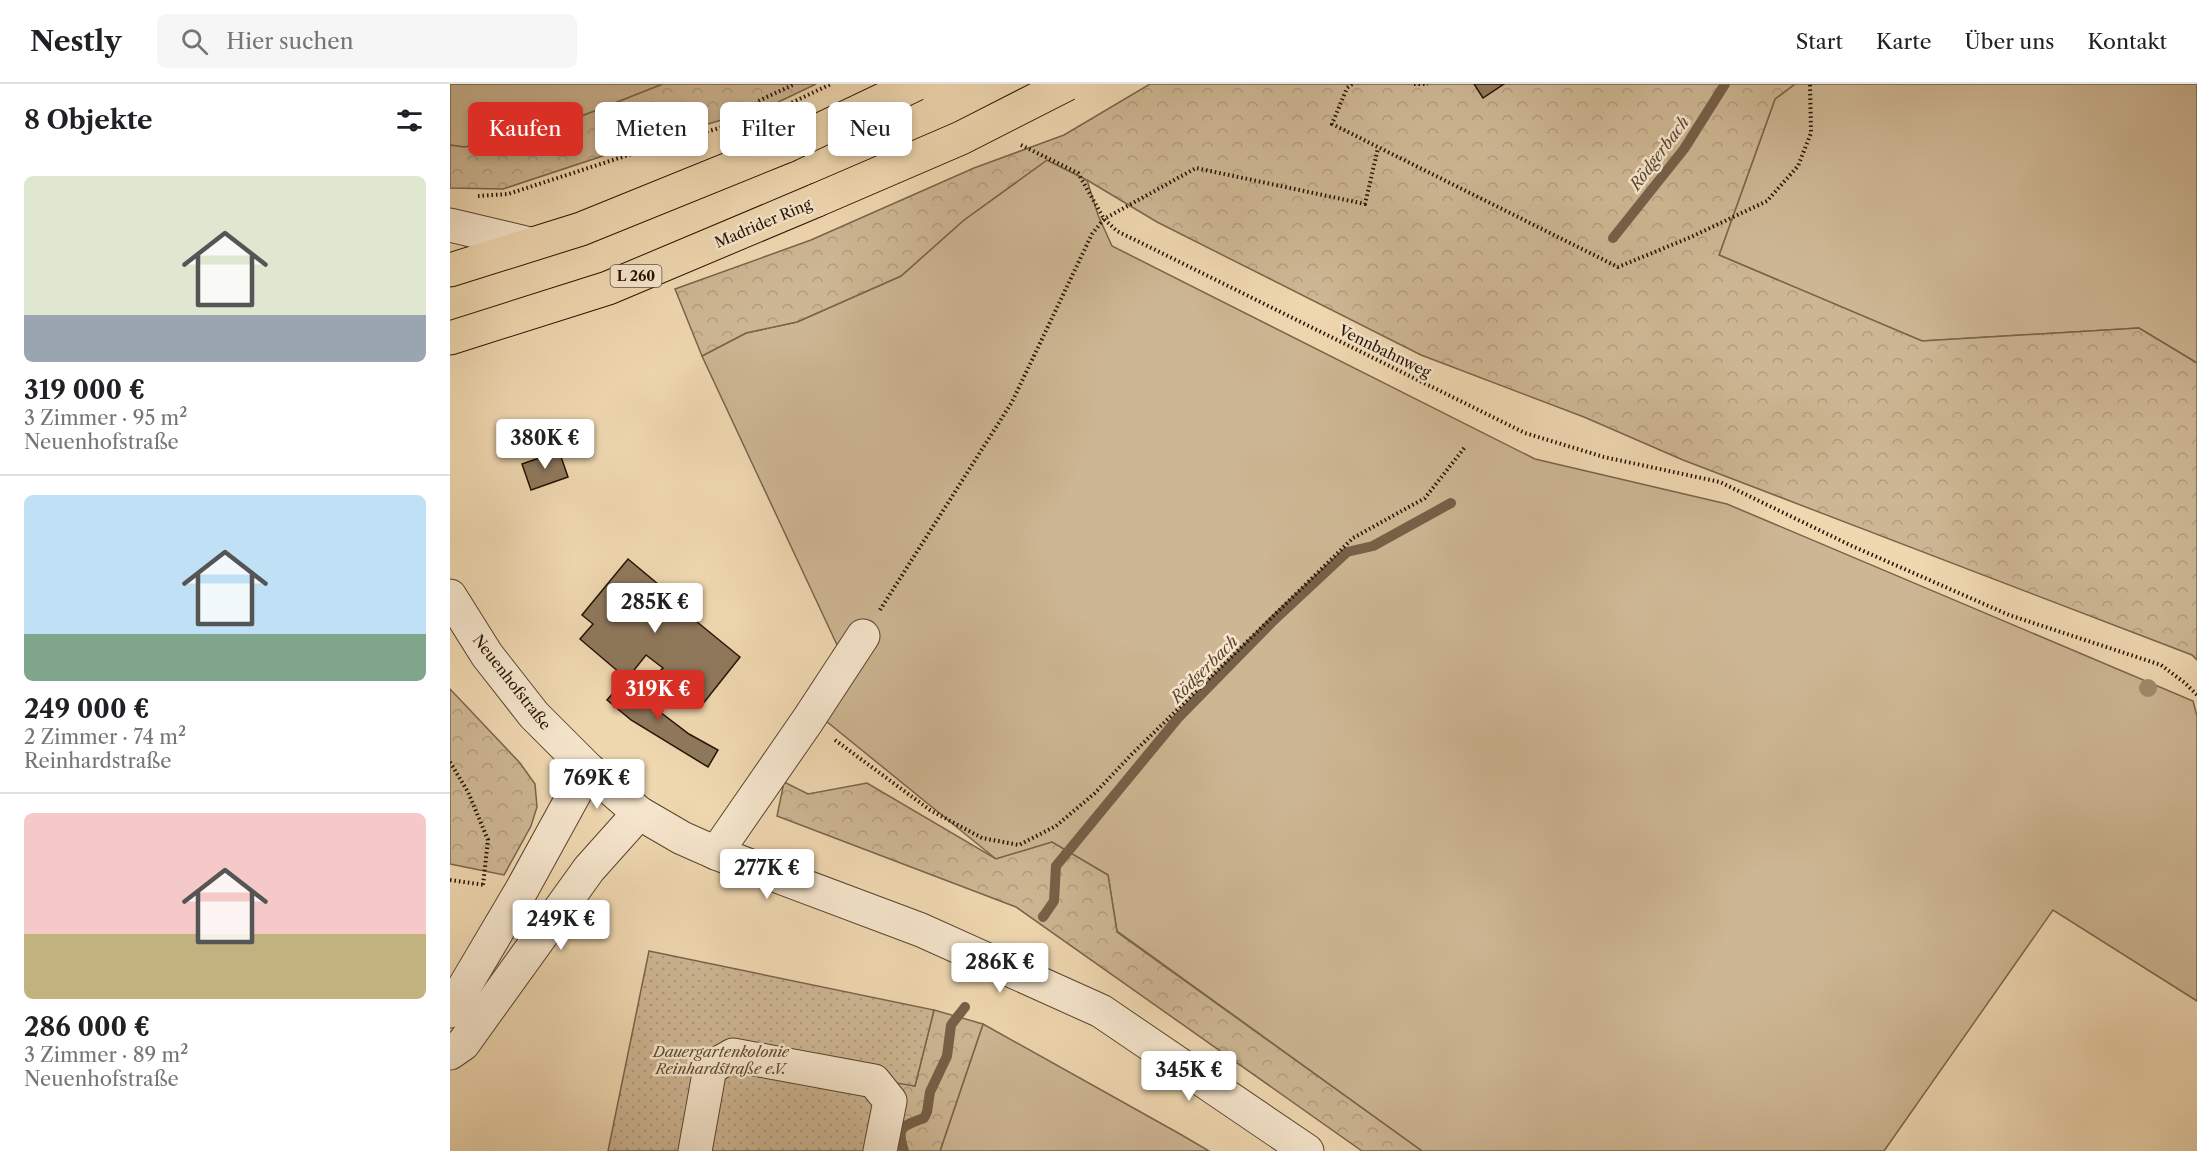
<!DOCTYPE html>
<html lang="de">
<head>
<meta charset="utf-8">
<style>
	:root { --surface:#fff; --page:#f6f6f6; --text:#202124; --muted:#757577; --line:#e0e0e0; --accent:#d93025 }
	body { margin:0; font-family:"Libre Caslon Text",serif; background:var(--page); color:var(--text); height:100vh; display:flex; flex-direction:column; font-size:22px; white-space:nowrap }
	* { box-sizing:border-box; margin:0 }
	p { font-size:20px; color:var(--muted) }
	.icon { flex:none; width:33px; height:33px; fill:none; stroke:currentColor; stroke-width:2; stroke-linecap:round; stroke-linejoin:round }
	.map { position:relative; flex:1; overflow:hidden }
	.sheet { display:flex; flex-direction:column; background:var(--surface); width:450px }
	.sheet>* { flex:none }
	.banner { position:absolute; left:18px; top:18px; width:570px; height:54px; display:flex; gap:12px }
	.price { position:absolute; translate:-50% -51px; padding:0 14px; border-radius:6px; background:#fff; color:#222; font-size:20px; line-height:39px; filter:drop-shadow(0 2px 3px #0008) }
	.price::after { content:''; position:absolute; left:50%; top:36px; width:18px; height:14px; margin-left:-9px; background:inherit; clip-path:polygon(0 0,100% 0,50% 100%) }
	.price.selected { background:var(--accent); color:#fff }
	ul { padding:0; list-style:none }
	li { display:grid; align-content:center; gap:12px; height:318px; padding:0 24px }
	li+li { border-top:2px solid var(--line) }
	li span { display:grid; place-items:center; height:186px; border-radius:9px; color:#555 }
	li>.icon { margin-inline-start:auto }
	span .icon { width:108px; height:108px; fill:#fffc; stroke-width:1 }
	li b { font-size:26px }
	h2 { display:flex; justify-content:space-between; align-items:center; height:72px; padding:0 24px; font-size:26px }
	.tag { padding:0 21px; border-radius:9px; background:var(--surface); box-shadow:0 3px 9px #0003; font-size:21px; line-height:54px }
	.tag.selected { background:var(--accent); color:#fff }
	header { display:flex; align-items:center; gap:36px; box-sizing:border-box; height:84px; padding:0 30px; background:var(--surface); border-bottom:2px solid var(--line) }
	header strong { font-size:28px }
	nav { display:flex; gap:33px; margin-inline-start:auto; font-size:21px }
	.search { width:420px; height:54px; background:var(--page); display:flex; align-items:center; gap:15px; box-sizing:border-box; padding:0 21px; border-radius:9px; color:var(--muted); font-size:22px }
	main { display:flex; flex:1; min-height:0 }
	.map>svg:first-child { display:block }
</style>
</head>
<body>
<header>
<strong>Nestly</strong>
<div class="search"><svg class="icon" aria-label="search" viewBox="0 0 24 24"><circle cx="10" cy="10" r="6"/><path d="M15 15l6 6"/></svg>Hier suchen</div>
<nav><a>Start</a><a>Karte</a><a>Über uns</a><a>Kontakt</a></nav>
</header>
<main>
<section class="sheet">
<h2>8 Objekte<svg class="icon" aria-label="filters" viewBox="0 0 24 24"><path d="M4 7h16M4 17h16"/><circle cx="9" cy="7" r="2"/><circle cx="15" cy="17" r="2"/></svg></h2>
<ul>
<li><span style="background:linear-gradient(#dfe7d0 75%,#9aa5b1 0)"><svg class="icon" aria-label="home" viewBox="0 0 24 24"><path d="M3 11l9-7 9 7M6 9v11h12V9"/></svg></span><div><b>319 000 €</b><p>3 Zimmer · 95 m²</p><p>Neuenhofstraße</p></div></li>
<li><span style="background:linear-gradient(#bfe0f5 75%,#7fa58c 0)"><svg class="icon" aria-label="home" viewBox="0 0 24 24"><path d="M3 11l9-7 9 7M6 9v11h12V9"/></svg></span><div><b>249 000 €</b><p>2 Zimmer · 74 m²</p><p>Reinhardstraße</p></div></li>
<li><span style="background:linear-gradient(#f6c9c9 65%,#c2b280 0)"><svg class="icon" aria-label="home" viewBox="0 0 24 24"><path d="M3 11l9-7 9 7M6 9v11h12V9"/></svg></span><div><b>286 000 €</b><p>3 Zimmer · 89 m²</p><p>Neuenhofstraße</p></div></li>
</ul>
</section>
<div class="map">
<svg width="1747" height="1067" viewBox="0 0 1747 1067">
	<defs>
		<pattern id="forest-crowns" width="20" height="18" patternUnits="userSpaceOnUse" patternTransform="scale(1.5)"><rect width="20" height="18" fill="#cdb693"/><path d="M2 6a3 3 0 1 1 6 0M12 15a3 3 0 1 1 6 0" fill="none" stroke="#b09c7d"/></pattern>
		<pattern id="garden-dots" width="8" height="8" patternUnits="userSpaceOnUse" patternTransform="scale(1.5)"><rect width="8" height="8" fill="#cdb693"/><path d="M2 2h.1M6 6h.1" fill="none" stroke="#b09c7d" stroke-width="1.8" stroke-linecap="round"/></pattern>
	</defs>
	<rect width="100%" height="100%" fill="#efd7b0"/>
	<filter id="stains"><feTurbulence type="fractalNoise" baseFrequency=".00333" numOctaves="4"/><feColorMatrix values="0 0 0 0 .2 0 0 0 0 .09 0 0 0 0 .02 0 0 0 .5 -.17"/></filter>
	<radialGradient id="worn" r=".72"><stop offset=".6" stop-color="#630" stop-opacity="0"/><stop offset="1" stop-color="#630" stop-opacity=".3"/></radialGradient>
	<g fill="#cdb693" stroke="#7a644b" stroke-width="1.5">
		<polygon points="0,0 213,0 81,52 14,63 0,61"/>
		<polygon points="1345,0 1747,0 1747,279 1689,244 1472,257 1269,171 1325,15"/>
		<polygon points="597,76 637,96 648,131 662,162 1085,375 1277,420 1743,617 1747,632 1747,917 1603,826 1434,1067 972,1067 667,847 658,791 602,758 546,775 376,637 388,563 252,272 296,249 347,238 451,192 514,136"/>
		<polygon points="533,940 730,1050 759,1067 490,1067"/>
	</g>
	<g fill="url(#forest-crowns)" stroke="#7a644b" stroke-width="1.5">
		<polygon points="213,0 366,0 320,22 192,59 53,105 0,104 0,61 14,63 81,52"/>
		<polygon points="700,0 1345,0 1325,15 1269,171 1472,257 1689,244 1747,279 1747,576 1742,571 1233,376 1134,333 971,271 707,138 637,96 597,76 514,136 451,192 347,238 296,249 252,272 225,205 361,156 524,84 614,51"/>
		<polygon points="0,605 70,679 85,700 87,723 81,742 54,791 0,780"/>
		<polygon points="334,698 358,710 417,699 546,775 602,758 658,791 667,848 972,1067 912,1067 566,823 327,732"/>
		<polygon points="484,926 533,940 490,1067 433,1067 446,998 465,1002"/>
	</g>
	<polygon fill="url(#garden-dots)" stroke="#7a644b" stroke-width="1.5" points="199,867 484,926 465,1002 446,999 433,1067 158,1067"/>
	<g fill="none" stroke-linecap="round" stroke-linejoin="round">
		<g stroke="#766047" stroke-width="10">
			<polyline points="1163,154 1234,65 1275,0"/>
			<polyline points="593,833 604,817 606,782 728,634 824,536 897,468 923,462 1001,419"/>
			<path d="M454,1067C446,1043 452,1042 474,1034L477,1028L480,1008L497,972L501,941L515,923"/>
		</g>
	</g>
	<g fill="#8f795d" stroke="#271303" stroke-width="1.5">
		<polygon points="1024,0 1054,0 1033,14"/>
		<polygon points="109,367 118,393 81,406 72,380"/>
		<polygon points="178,475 214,505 217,502 246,527 241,533 290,573 252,621 210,587 213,584 196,571 177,595 130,555 143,540 132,531"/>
		<polygon points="180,590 198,609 193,615 239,650 268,666 258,683 181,636 157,616"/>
	</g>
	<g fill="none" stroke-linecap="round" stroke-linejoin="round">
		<defs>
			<g id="minor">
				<polyline points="0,141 80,160"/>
				<polyline points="0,512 37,571 84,631 138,685 189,729 232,754 266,769 471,846 651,927 857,1067"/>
				<polyline points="266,769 358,636 413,552"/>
				<polyline points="0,927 71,807 138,685"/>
				<polyline points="0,969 13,960 139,785 189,729"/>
				<polyline points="245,1067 260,984 283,971 424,997 440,1017 430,1067"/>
			</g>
			<g id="major">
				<polyline points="0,186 131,145 336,62"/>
				<polyline points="0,254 158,204 367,116"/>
			</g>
		</defs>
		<use href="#minor" stroke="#59442e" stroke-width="35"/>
		<use href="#major" stroke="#271303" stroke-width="35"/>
		<g stroke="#271303" stroke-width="4" stroke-dasharray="1.5 3" stroke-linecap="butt">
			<polyline points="902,0 897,4 882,40 1168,183 1241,153 1317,117 1348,82 1361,49 1360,0"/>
			<polyline points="964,0 978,0"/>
			<polyline points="312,32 306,18 345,0"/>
			<polyline points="571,61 628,89 654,135 667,147 1075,349 1154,373 1270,398 1402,462 1559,531 1711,581 1735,599 1747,611"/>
			<polyline points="28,112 58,110 200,64 318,30 381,0"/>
			<polyline points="430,526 562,318 642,150 654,135 746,84 915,120 928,64"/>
			<polyline points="385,656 480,726 532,754 569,761 606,742 645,709 682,670 903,454 975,414 1015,363"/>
			<polyline points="0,678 18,708 38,756 33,801"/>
			<polyline points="0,796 35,801"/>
		</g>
		<use href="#minor" stroke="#f5e5cc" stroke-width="33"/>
		<use href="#major" stroke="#efd7b0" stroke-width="33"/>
		<defs>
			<g id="major-bridge">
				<polyline points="336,62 466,0"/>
				<polyline points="367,116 511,54 617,0"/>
			</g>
		</defs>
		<use href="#major-bridge" stroke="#271303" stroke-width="35" stroke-linecap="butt"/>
		<use href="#major-bridge" stroke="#efd7b0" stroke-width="33"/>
	</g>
	<circle fill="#a18b6c" cx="1698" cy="604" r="9"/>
	<g text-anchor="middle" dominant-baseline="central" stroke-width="5" stroke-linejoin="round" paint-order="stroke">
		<rect fill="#f5e5cc" stroke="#65523f" stroke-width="1.5" x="160.5" y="181" width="51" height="22" rx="4.5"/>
		<g font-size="14" font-weight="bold" fill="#271303">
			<text x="186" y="192">L 260</text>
		</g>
		<g font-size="15" fill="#271303" stroke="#f5e5cc">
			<text transform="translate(313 139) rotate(-23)">Madrider Ring</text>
			<text transform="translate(935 267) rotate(26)">Vennbahnweg</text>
			<text transform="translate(62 598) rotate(52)">Neuenhofstraße</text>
		</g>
		<g font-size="15" font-style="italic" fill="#614c35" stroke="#f5e5cc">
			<text x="271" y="967">Dauergartenkolonie<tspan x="271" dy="17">Reinhardstraße e.V.</tspan></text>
		</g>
		<g font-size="16" font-style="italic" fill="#5c4731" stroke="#f5e5cc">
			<text transform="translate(1209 69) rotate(-53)">Rödgerbach</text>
			<text transform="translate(754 585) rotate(-45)">Rödgerbach</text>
		</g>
	</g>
	<rect width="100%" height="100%" filter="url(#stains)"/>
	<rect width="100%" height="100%" fill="url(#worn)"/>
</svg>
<b class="price" style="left:95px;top:386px">380K €</b>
<b class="price" style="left:205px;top:550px">285K €</b>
<b class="price selected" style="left:208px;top:637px">319K €</b>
<b class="price" style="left:147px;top:726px">769K €</b>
<b class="price" style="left:317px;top:816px">277K €</b>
<b class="price" style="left:111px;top:867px">249K €</b>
<b class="price" style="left:550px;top:910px">286K €</b>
<b class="price" style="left:739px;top:1018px">345K €</b>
<div class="banner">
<a class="tag selected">Kaufen</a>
<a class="tag">Mieten</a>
<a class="tag">Filter</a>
<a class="tag">Neu</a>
</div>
</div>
</main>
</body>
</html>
